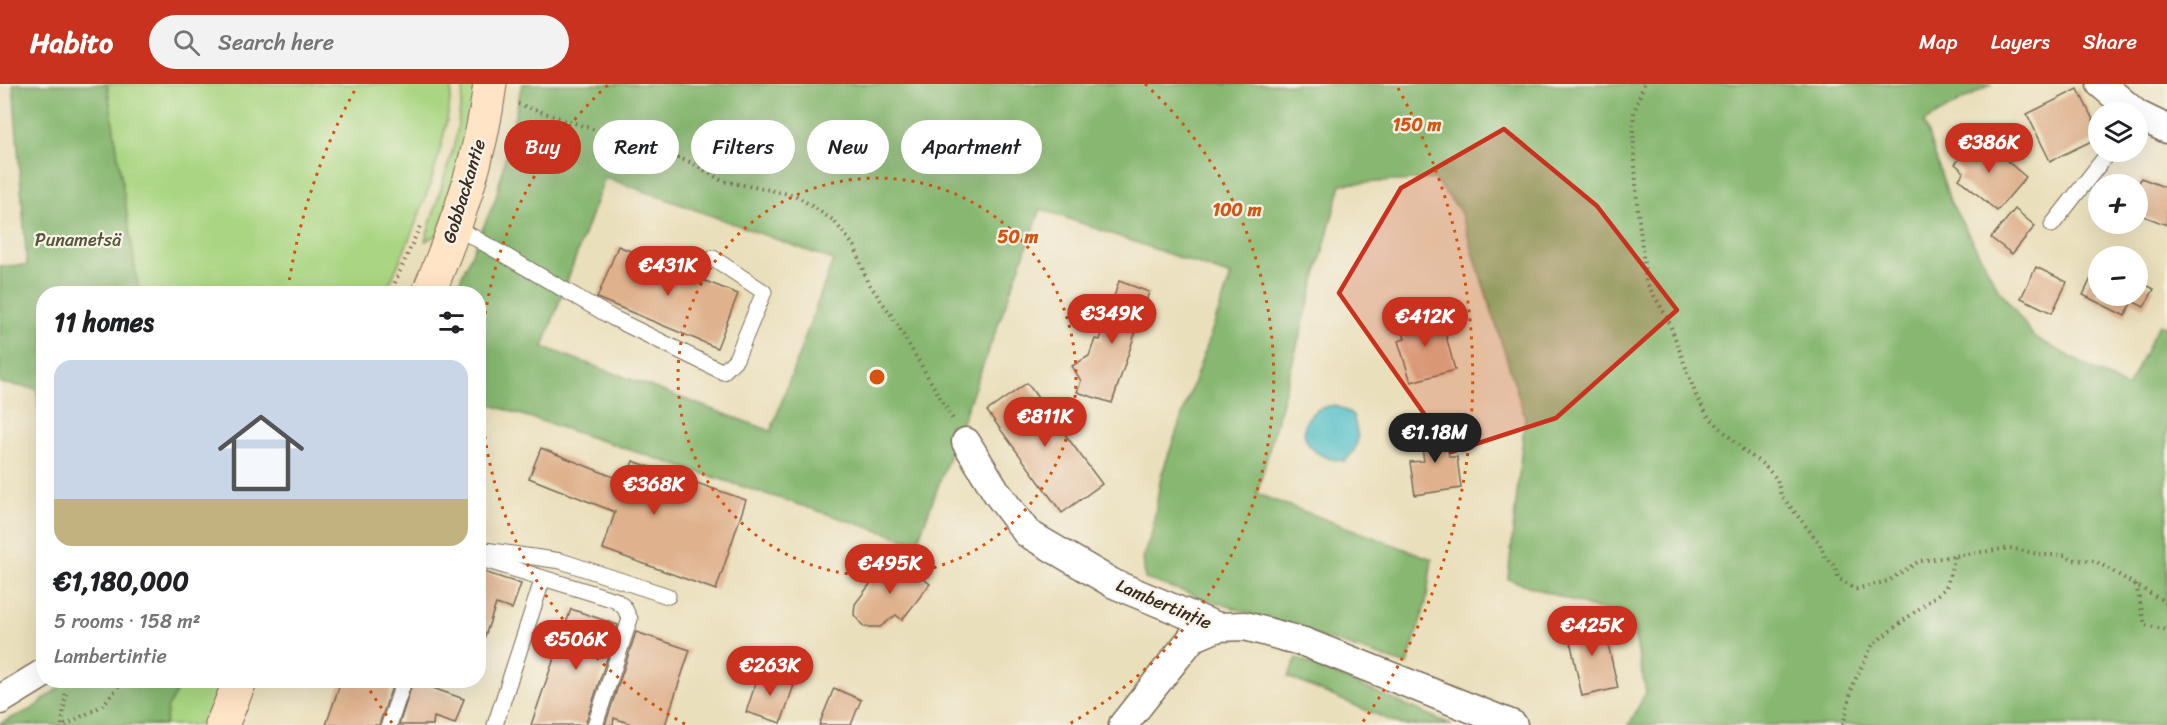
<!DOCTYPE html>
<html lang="en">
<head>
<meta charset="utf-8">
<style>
	:root { --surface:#fff; --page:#f2f2f2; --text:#202124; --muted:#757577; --accent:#c8321e }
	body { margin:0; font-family:Sriracha,sans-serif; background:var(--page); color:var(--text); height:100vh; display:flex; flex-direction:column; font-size:22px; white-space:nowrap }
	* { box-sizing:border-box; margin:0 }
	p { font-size:20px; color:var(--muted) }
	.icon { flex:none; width:33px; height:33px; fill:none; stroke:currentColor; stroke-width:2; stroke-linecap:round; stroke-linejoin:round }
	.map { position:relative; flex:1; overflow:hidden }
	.details { position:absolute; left:36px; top:202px; width:450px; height:402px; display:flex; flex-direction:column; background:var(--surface); border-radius:24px; box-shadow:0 6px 24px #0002 }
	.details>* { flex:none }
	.guide { position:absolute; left:504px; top:36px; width:570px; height:54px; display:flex; gap:12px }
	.tools { position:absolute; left:2088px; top:18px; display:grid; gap:12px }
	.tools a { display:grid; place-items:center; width:60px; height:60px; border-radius:50%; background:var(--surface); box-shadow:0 6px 24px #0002; font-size:30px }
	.price { position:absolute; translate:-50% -51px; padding:0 14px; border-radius:21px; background:var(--accent); color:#fff; font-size:20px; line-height:39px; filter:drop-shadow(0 2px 3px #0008) }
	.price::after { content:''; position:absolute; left:50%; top:36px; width:18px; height:14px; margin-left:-9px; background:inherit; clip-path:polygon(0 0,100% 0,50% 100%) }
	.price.on { background:#222; color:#fff }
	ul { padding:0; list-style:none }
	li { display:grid; align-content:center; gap:12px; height:318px; padding:0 18px }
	li span { display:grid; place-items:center; height:186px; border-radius:18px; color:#555 }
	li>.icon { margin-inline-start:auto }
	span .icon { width:108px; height:108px; fill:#fffc; stroke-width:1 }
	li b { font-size:26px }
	h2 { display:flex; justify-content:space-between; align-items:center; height:72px; padding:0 18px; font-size:26px }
	.tag { padding:0 21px; border-radius:27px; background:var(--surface); box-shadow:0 6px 24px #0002; font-size:21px; line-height:54px }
	.tag.on { background:var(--accent); color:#fff }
	header { display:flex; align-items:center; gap:36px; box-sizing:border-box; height:84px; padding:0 30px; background:var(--accent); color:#fff }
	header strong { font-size:28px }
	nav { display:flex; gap:33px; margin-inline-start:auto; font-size:21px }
	.search { width:420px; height:54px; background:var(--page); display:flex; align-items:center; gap:15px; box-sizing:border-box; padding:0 21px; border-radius:33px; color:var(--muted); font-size:22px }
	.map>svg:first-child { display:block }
</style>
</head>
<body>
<header>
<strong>Habito</strong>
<div class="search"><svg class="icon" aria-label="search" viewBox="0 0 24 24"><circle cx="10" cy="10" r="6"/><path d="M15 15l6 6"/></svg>Search here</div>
<nav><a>Map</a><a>Layers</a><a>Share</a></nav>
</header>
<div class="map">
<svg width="2167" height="641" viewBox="0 0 2167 641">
	<rect width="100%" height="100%" fill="#f7f3e8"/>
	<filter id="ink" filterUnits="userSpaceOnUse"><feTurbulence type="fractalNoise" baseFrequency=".0167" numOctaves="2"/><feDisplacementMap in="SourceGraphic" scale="12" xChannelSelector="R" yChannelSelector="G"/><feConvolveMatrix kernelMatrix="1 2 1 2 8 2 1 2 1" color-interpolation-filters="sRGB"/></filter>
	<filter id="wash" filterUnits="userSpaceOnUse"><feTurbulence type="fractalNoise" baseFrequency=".008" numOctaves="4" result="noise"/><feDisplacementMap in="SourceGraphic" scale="24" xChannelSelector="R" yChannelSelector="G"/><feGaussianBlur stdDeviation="1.35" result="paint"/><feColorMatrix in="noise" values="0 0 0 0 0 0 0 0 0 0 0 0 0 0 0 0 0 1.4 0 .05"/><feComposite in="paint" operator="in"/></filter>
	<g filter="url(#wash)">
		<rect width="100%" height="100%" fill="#eadfbb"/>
		<g fill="#aad683" stroke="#728050" stroke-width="1.5">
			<path d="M107,0H452C445,75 416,142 385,210H139Z"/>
			<polygon points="464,0 477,0 474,27 439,150 425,157 455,58"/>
			<polygon points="92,597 226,597 205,641 54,641"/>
		</g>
		<g fill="#87b771" stroke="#617048" stroke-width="1.5" fill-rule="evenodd">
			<polygon points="13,0 107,0 139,210 44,210 43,386 37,305 0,299 0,182 27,181"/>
			<path d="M522,0H1992L1924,38L1950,117L1997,202L2034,253L2127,304L2159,240L2167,243V641H1629L1646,608L1632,537L1508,495L1525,333L1460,127L1434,95L1341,100L1257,410L1432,475L1426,519L1407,581L1145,495L1143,472L1152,448L1161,392L1231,192L1041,125L917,459L479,317L478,210H454L496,114ZM605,93L833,176L771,347L543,263Z"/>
			<polygon points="1297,574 1452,641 1401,641 1288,593"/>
			<polygon points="67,597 182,597 168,623 165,641 0,641 0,639 32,625"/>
		</g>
		<path fill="#50bec6" stroke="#467472" stroke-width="1.5" d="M1335,321L1353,331C1359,353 1362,360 1345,377C1294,374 1291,325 1335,321Z"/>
		<g id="blocks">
			<g fill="#dfb18c">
				<polygon points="2078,5 2098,46 2098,54 2050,77 2027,30"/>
				<polygon points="1979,53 2026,93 1997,127 1959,95 1964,88 1955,80"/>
				<polygon points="2141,94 2167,104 2167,141 2138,130 2138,102"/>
				<polygon points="2015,125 2035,142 2012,170 1991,154"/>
				<polygon points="618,162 738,210 717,264 597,214"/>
				<polygon points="2098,180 2098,212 2138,212 2138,197 2154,205 2144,223 2132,217 2125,232 2083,211"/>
				<polygon points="2036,183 2067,198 2052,229 2021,214"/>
				<polygon points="1119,197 1149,208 1112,319 1077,308 1081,297 1072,282 1089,272 1095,255 1100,256"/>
				<polygon points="1433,228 1438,249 1445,248 1455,286 1411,298 1398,257 1405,255 1400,238"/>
				<polygon points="1027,299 1102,400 1062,429 987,327"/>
				<polygon points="1445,342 1449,373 1457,373 1461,404 1415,411 1410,378 1424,377 1419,346"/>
				<polygon points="541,364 626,398 633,377 746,416 716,506 603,465 615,428 529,394"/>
				<polygon points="892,471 930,500 902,536 896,531 880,543 864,543 854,531 855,520"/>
				<polygon points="478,486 521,500 512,525 496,520 482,561 478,561"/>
				<polygon points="571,525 618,541 585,641 531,641"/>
				<polygon points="1602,534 1618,604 1582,612 1567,542"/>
				<polygon points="636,548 690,566 665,641 634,641 614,634 613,641 605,641"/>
				<polygon points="760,586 795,598 781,639 746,628"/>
				<polygon points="341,597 394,597 379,641 326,641"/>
				<polygon points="413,597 464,615 455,640 434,633 433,641 399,641"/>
				<polygon points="834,604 861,616 851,641 819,641"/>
			</g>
		</g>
	</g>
	<g filter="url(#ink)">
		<use href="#blocks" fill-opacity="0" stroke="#786955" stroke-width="1.5"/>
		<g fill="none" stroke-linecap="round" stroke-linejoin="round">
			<defs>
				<g id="lane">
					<polyline points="2052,141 2109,68"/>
					<polyline points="456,143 613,234 723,288 736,275 764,208 713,174"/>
					<polyline points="478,465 561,477 668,512"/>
					<polyline points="478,474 615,516 624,523 630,535 595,641"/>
					<polyline points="389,641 404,597"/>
					<polyline points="495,641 543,494"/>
				</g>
				<g id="street">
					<polyline points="2101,0 2134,28"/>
					<polyline points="2138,31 2167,45"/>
					<polyline points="966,358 997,409 1027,449 1114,500 1218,543 1245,542 1304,558 1513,641"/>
					<polyline points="0,616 44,589"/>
					<polyline points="1123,641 1192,554 1218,543"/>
				</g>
				<g id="secondary">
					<path d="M428,210C457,141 481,74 490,0"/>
					<polyline points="222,641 240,597"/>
				</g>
			</defs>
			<use href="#lane" stroke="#786955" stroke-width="17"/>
			<use href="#street" stroke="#786955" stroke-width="31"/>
			<use href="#secondary" stroke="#786955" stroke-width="35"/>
			<g stroke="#786955" stroke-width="4" stroke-dasharray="1.5 4.5" stroke-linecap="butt">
				<polyline points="1644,0 1634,28 1633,46 1637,119 1646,198 1668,235 1696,311 1707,331 1744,367 1764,381 1777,395 1781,411 1820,460 1825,473 1834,481 1839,495 1856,505 1888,497 1919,477 2010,464 2043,471 2065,471 2074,476 2095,477 2167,519"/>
				<polyline points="518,20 693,79 722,97 795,111 833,136 855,163 867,197 892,232 954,337"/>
				<polyline points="390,210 420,142"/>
				<polyline points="2136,501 2145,541 2167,546"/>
				<polyline points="62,641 66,606"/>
				<polyline points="65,641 102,622 123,597"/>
				<polyline points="1843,641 1853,600 1873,560 1946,504 1955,472"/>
			</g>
			<use href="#lane" stroke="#fff" stroke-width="15"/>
			<use href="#street" stroke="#fff" stroke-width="28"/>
			<use href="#secondary" stroke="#ffe4c6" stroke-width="33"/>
		</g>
	</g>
	<path fill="#c8321e" fill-opacity="0.2" stroke="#c8321e" stroke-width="4.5" stroke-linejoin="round" d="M1504,45L1597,122L1677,226L1556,334L1451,368L1339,209L1401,104Z"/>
	<g fill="none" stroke="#d7540e" stroke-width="3" stroke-dasharray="3 6">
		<circle cx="877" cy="293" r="199"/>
		<path d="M685 640A397 397 0 0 1 609 0M1145 0A397 397 0 0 1 1069 640"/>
		<path d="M392 639A596 596 0 0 1 366 600M288 205A596 596 0 0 1 356 4M1398 4A596 596 0 0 1 1362 639"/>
	</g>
	<g text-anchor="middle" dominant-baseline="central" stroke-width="4.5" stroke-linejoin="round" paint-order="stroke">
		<g font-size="18" fill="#3b2a1e" stroke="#f7f3e8">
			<text transform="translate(464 107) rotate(-73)">Gobbackantie</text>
			<text transform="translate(1164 520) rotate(23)">Lambertintie</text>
		</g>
		<g font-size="18" fill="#575537" stroke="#f7f3e8">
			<text x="78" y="156">Punametsä</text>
		</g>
	</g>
	<circle cx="877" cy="293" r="9" fill="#d7540e" stroke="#f7f3e8" stroke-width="3"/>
	<g font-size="18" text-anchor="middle" font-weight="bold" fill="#d7540e" stroke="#f7f3e8" stroke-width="4.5" stroke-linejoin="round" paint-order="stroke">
		<text x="1417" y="47">150 m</text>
		<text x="1237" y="132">100 m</text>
		<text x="1018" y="159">50 m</text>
	</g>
</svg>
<div class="tools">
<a><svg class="icon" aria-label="layers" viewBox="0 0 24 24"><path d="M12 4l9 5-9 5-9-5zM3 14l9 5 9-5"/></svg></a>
<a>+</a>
<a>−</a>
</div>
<b class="price" style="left:1989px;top:90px">€386K</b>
<b class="price" style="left:668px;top:213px">€431K</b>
<b class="price" style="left:1112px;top:261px">€349K</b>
<b class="price" style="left:1425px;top:264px">€412K</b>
<b class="price" style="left:1045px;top:364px">€811K</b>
<b class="price on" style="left:1435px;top:380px">€1.18M</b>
<b class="price" style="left:654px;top:432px">€368K</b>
<b class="price" style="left:890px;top:511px">€495K</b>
<b class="price" style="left:1592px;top:573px">€425K</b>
<b class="price" style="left:576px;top:587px">€506K</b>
<b class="price" style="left:770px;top:613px">€263K</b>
<div class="guide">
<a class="tag on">Buy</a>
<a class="tag">Rent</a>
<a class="tag">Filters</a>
<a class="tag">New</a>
<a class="tag">Apartment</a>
</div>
<section class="details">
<h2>11 homes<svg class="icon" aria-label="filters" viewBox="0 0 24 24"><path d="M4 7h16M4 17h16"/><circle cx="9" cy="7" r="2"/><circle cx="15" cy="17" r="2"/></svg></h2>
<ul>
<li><span style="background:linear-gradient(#c9d6e8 75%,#c2b280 0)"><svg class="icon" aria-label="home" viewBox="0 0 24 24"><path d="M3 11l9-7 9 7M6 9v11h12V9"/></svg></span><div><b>€1,180,000</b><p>5 rooms · 158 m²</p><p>Lambertintie</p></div></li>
</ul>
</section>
</div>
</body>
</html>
